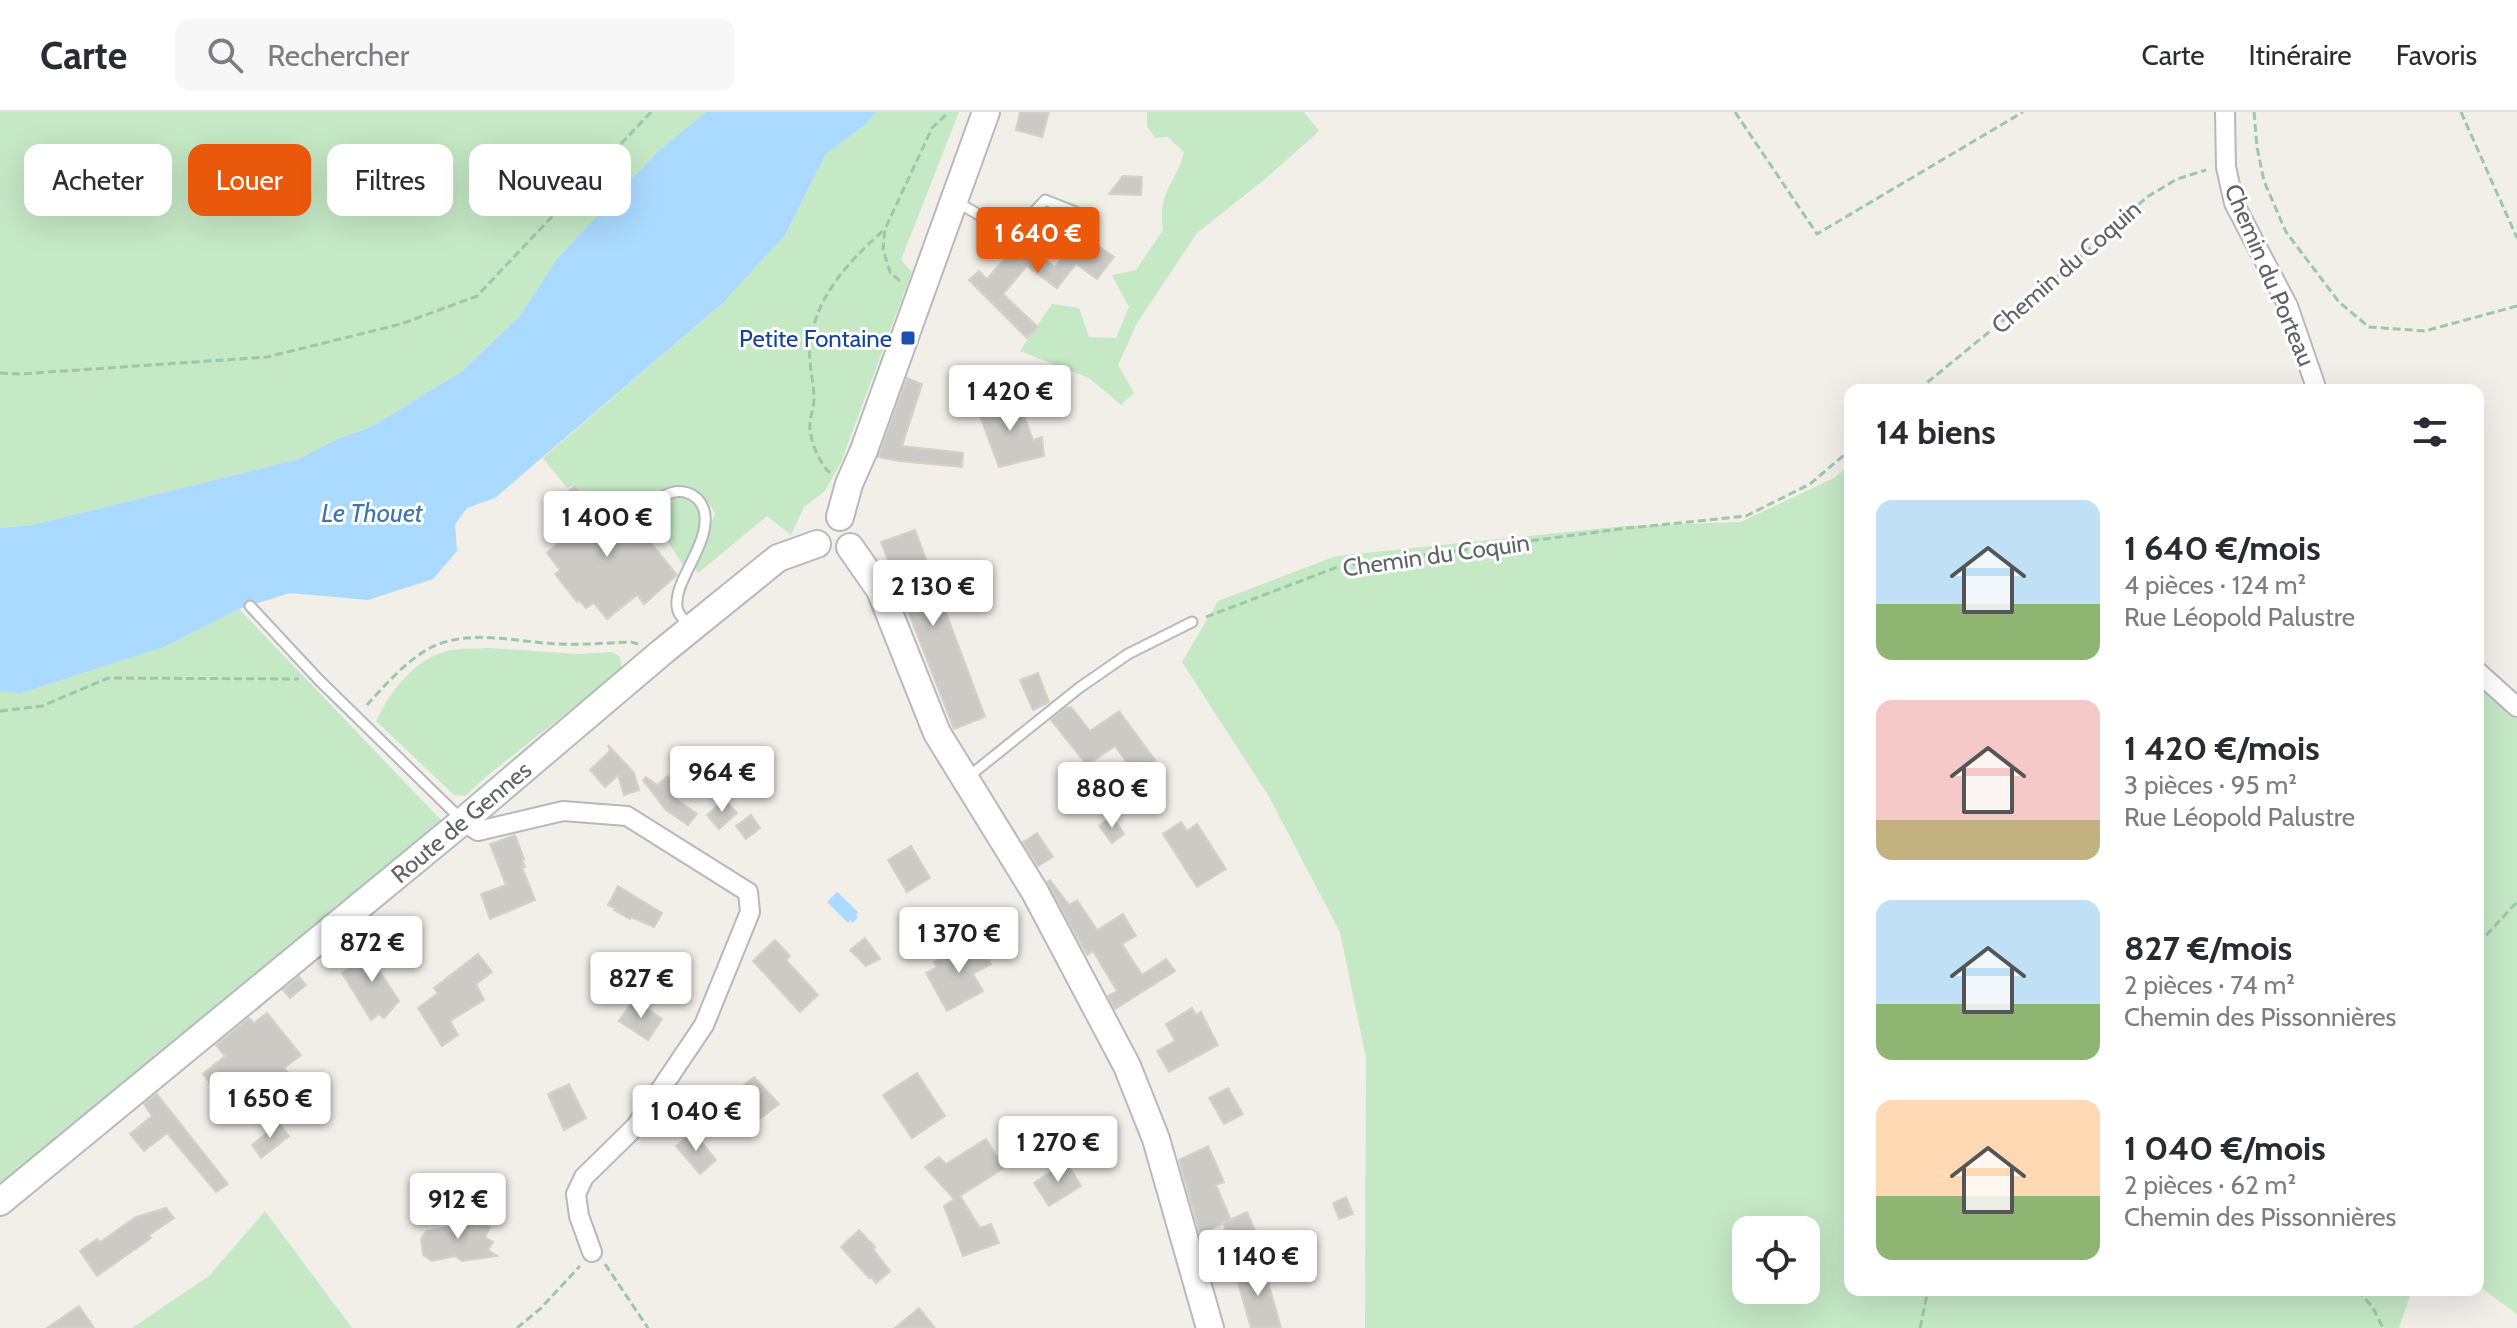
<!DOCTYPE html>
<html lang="fr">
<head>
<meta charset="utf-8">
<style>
	:root { --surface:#fff; --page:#f7f7f7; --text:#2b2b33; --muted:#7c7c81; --line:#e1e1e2; --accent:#ea580c }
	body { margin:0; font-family:Cabin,sans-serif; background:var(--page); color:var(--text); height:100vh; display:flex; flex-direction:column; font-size:30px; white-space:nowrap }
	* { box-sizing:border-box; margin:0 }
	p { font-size:26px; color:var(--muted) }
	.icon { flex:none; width:44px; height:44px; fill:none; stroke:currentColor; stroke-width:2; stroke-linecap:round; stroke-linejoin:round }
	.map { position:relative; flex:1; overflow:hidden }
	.panel { position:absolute; left:1844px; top:272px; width:640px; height:912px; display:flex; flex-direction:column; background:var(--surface); border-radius:16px; box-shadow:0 8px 32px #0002 }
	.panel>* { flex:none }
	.top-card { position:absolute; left:24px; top:32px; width:760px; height:72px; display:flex; gap:16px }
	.controls { position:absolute; left:1732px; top:1104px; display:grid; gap:16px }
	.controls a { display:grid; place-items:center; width:88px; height:88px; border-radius:16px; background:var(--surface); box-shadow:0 8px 32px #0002; font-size:40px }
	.price { position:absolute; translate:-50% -68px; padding:0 18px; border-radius:8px; background:#fff; color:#222; font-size:26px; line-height:52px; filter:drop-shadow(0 2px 4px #0008) }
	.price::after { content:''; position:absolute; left:50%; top:48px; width:24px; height:18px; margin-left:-12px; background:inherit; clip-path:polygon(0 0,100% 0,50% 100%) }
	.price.current { background:var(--accent); color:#fff }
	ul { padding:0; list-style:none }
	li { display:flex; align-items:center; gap:24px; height:200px; padding:0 32px }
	li span { display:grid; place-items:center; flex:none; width:224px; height:160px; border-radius:16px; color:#555 }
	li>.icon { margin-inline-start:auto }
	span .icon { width:96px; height:96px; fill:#fffc; stroke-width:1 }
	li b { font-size:34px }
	h2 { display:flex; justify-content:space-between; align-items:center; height:96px; padding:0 32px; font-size:34px }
	.pill { padding:0 28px; border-radius:16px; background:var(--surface); box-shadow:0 8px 32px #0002; font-size:28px; line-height:72px }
	.pill.current { background:var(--accent); color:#fff }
	header { display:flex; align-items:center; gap:48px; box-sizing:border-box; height:112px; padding:0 40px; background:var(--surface); border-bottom:2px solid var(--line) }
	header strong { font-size:38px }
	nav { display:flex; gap:44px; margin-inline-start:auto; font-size:28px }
	.search { width:560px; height:72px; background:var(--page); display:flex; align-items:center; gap:20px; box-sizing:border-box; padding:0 28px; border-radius:16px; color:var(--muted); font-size:30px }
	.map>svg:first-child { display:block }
</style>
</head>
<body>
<header>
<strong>Carte</strong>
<div class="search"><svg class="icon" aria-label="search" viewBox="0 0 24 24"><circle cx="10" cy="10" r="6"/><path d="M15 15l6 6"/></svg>Rechercher</div>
<nav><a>Carte</a><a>Itinéraire</a><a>Favoris</a></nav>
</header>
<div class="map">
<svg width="2517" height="1216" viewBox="0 0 2517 1216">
	<rect width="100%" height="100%" fill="#f1efe8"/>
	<g fill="#c5e8c5" fill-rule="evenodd">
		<polygon points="0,0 706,0 657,40 596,105 556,148 520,204 461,260 371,315 337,327 299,347 32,413 0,416"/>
		<path d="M876,0H959L901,148L912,160L841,350L825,379L804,395L791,423L767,404L698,461L694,454L715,402C692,355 665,378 636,403L623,392H616L603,403L575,372L567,376L543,346L724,190L785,123L826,42L865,13Z"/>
		<path d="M1147,0H1304L1319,19L1264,68L1197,121L1137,211L1118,253L1134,281L1121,293L1089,266L1020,239L1052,192L1079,196L1089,225L1116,226L1129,195L1112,163L1136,158L1163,118C1158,77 1175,75 1184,40L1168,25L1155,26L1147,14Z"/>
		<path d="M1850,353V1178H2412L2399,1216H1365L1366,946L1340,820L1268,683L1182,550L1218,489L1336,444L1625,414L1741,410L1834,366ZM1746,1118H1806V1178H1746Z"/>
		<path d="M680,384L698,394C705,415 692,435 684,455L651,402L669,388Z"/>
		<polygon points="239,497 442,709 0,1085 0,579 19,582 164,535"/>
		<path d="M488,536L579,542L613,540L620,545L622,557L488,663L465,684L454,683L376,609C391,578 415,546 451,538C463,536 476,537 488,536Z"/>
		<polygon points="2478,572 2517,606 2517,1202 2480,1175 2478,1171"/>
		<polygon points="265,1099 352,1216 132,1216 209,1164"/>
	</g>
	<g fill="#aadaff">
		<polygon points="706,0 876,0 865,13 826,42 785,123 724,190 495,386 467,396 455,412 457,439 433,467 368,488 290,481 239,497 164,535 19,582 0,579 0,416 32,413 299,347 337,327 371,315 461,260 520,204 556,148 596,105 657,40"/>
		<polygon points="837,780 858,800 856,803 858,805 853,811 850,808 848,811 827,790"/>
	</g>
	<g fill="#cccac5" stroke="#d6d1c6" stroke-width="2">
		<polygon points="1020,0 1049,0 1042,25 1016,18"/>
		<polygon points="1123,64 1142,65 1141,83 1109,82"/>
		<polygon points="1080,121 1114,145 1097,167 1076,152 1057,176 1027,154 1003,182 1038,215 1027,226 969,168 979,159 987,167 1020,129 1055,155"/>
		<polygon points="907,266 922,272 902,334 963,341 962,355 899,349 878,345"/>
		<polygon points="1017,284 1033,328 1042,325 1044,344 999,355 977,296"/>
		<polygon points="575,374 603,408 618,395 623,397 677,463 644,492 637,483 607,507 594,491 586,496 579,488 577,490 555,462 560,458 547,441 579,414 558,388"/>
		<polygon points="915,418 985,605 954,617 881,430"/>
		<polygon points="1038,561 1049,590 1033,598 1020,568"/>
		<polygon points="1071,595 1090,619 1119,599 1155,648 1135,662 1115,634 1087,653 1051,608 1065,596"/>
		<polygon points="608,633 634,661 639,678 624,683 618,663 605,675 590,658 610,639"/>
		<polygon points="668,664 680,679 673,685 697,702 688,713 666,698 643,668 646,665 657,673"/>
		<polygon points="1081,672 1090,685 1078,693 1069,681"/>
		<polygon points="725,688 737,701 719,717 707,703"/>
		<polygon points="751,703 760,716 746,727 736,714"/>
		<polygon points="1112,704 1124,722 1112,731 1099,714"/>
		<polygon points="1181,710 1187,719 1197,712 1226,757 1197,775 1163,722"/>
		<polygon points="1037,721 1053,745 1038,754 1023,730"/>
		<polygon points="515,723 524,747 522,748 525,755 522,755 535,788 490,807 481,782 506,773 490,732"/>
		<polygon points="911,734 930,766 907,780 888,748"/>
		<polygon points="1050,768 1069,793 1077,788 1097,818 1123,802 1136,824 1122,832 1142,863 1166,847 1175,859 1115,897 1108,884 1117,879 1093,839 1087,843 1047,770"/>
		<polygon points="618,774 662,801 654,815 631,805 630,807 614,798 615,796 608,793"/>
		<polygon points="865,826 880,847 866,854 850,838"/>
		<polygon points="978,827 991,852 973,862 983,879 947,899 926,861 937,855 934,850"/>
		<polygon points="775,828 790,844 786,848 818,883 800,900 753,849"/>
		<polygon points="382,833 391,848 378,857 399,889 384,906 379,902 371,908 342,861"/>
		<polygon points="478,842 492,860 476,872 484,888 450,909 458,923 442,934 418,896 438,881 434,876"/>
		<polygon points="299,865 306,873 290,886 283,878"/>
		<polygon points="634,887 662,907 648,928 619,909"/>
		<polygon points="1192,896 1196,903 1201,900 1218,933 1169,960 1157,939 1175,929 1166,912"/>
		<polygon points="267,901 301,943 284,956 300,976 262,1007 234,972 220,984 203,962 225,944 216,933 249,906 254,911"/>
		<polygon points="917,961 945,1004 912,1026 883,983"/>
		<polygon points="754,965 779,992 757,1009 735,980"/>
		<polygon points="569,972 586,1006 564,1018 548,982"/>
		<polygon points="1228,976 1243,1002 1224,1012 1209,986"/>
		<polygon points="157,982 228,1072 216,1080 167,1021 144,1039 130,1022 152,1004 144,992"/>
		<polygon points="279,1011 289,1024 261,1046 252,1033"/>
		<polygon points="693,1020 716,1048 700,1062 676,1034"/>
		<polygon points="986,1027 1004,1056 960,1084 980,1116 991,1112 999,1131 963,1144 944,1094 954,1087 925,1055 939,1045 946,1052"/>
		<polygon points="1208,1034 1224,1070 1216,1073 1231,1108 1200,1122 1179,1048"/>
		<polygon points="1066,1050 1081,1074 1049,1094 1034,1071"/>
		<polygon points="1346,1085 1353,1102 1339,1107 1333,1091"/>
		<polygon points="166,1096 174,1106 149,1123 151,1126 97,1164 80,1139 97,1127 100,1130 136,1105"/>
		<polygon points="1247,1100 1256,1121 1232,1132 1223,1111"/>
		<polygon points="472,1103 490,1115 485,1125 493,1130 488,1138 497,1144 462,1149 455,1144 432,1149 423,1143 421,1127 426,1119 450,1115 455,1108"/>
		<polygon points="859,1118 875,1135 873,1137 890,1159 876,1171 871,1165 869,1166 841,1135"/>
		<polygon points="1263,1152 1281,1216 1251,1216 1235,1160"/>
		<polygon points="79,1194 94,1216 47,1216"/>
		<polygon points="919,1196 935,1216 895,1216"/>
	</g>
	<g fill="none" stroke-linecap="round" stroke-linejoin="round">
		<defs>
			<g id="lane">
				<polyline points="957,90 1003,117 1016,120 1045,88 1078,101"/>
				<path d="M619,387C628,391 638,398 649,394C654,392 659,387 664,384C680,375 698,380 704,398C713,432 669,472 678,499C680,504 686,510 689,514"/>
				<polyline points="250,494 319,568 461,707"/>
				<polyline points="968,665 1079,576 1128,542 1192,510"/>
			</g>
			<g id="street">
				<polyline points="2225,0 2226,55 2234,91 2288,194 2317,278"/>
				<polyline points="2478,560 2517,595"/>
				<polyline points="463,709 478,719 563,699 627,704 748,780 750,800 704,913 636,1014 584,1065 576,1082 579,1104 592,1140"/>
			</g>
			<g id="secondary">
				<polyline points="840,405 849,372 864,338 986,0"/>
				<polyline points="850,435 880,478 937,621 1035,780 1127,954 1156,1027 1210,1216"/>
				<polyline points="0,1090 463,709 662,540 778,446 817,432"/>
			</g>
		</defs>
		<use href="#lane" stroke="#b5b8bc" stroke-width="13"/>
		<use href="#street" stroke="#b5b8bc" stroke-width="22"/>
		<use href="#secondary" stroke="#b6babf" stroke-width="30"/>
		<g stroke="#9cc7a9" stroke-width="3" stroke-dasharray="8 4" stroke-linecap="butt">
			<polyline points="1735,0 1817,122 2023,0"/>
			<polyline points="2254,0 2257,35 2264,69 2286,120 2339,190 2369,215 2425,219 2517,194"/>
			<polyline points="2461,0 2517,126"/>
			<polyline points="900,169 890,160 883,137 885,117 932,16 949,0"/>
			<polyline points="0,261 20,262 267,245 401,212 477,184 651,0"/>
			<polyline points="1918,278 2071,153 2147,85 2177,67 2206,58"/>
			<path d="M830,361C819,351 809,327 810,312C810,304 814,296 814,287C814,269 808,251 810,232C816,183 850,148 885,117"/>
			<polyline points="1206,505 1340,454 1620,417 1746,404 1810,372 1850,338"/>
			<path d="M367,593C384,574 407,548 430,536C469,516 516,530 557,532C582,533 606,531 631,530L638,532"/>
			<polyline points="0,599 42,594 108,566 299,567"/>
			<polyline points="2478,832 2517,790"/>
			<polyline points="605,1152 648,1216"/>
			<polyline points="2358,1178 2373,1196 2383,1216"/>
			<polyline points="517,1216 540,1197 580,1154"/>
			<polyline points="1920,1216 1928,1178"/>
		</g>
		<use href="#lane" stroke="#fff" stroke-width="9"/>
		<use href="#street" stroke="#fff" stroke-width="18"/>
		<use href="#secondary" stroke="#fff" stroke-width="26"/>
	</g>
	<rect fill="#1a4fb4" stroke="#fff" stroke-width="3" x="900" y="218" width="16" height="16" rx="4"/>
	<g text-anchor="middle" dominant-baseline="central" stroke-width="6" stroke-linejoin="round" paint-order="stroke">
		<g font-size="24" fill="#5f6368" stroke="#fff">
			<text transform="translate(2066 155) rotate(-41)">Chemin du Coquin</text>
			<text transform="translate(2270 163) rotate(67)">Chemin du Porteau</text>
			<text transform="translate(1436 443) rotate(-8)">Chemin du Coquin</text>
			<text transform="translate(461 710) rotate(-40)">Route de Gennes</text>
		</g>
		<g font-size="24" fill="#164399" stroke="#fff" text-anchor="end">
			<text x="892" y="226">Petite Fontaine</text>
		</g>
		<g font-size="26" font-style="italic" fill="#4174aa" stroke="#fff">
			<text x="372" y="401">Le Thouet</text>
		</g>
	</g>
</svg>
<div class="controls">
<a><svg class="icon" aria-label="locate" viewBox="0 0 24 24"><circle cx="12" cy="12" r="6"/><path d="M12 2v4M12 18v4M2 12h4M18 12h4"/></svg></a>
</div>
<b class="price current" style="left:1038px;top:163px">1 640 €</b>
<b class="price" style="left:1010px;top:321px">1 420 €</b>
<b class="price" style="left:607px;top:447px">1 400 €</b>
<b class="price" style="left:933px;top:516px">2 130 €</b>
<b class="price" style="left:722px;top:702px">964 €</b>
<b class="price" style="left:1112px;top:718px">880 €</b>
<b class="price" style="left:959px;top:863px">1 370 €</b>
<b class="price" style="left:372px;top:872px">872 €</b>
<b class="price" style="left:641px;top:908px">827 €</b>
<b class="price" style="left:270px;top:1028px">1 650 €</b>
<b class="price" style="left:696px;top:1041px">1 040 €</b>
<b class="price" style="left:1058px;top:1072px">1 270 €</b>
<b class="price" style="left:458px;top:1129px">912 €</b>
<b class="price" style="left:1258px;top:1186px">1 140 €</b>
<div class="top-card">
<a class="pill">Acheter</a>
<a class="pill current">Louer</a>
<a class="pill">Filtres</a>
<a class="pill">Nouveau</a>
</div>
<section class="panel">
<h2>14 biens<svg class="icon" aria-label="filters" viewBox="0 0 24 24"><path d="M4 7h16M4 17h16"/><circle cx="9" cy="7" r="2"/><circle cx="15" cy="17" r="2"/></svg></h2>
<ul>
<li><span style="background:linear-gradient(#bfe0f5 65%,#8fb573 0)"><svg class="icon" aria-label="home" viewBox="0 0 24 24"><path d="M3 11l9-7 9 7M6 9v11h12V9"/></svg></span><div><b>1 640 €/mois</b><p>4 pièces · 124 m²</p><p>Rue Léopold Palustre</p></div></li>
<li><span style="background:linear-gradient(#f6c9c9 75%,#c2b280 0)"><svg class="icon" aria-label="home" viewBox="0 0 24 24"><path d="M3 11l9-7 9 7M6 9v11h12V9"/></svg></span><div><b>1 420 €/mois</b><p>3 pièces · 95 m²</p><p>Rue Léopold Palustre</p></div></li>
<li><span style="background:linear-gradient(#bfe0f5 65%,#8fb573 0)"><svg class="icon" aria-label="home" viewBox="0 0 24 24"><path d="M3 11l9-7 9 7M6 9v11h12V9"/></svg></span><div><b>827 €/mois</b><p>2 pièces · 74 m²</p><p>Chemin des Pissonnières</p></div></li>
<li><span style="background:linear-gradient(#ffd9b3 60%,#8fb573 0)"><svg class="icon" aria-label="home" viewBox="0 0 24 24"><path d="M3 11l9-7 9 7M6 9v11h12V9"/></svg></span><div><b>1 040 €/mois</b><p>2 pièces · 62 m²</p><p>Chemin des Pissonnières</p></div></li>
</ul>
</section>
</div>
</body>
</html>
